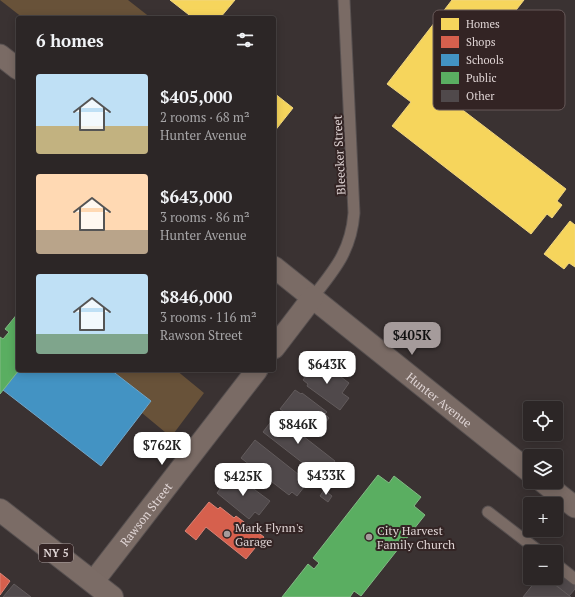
<!DOCTYPE html>
<html lang="en">
<head>
<meta charset="utf-8">
<style>
	:root { --surface:#2c2626; --page:#342e2e; --text:#f1f3f6; --muted:#a6a5a7; --line:#484343; --accent:#a59b9b }
	body { margin:0; font-family:"PT Serif",serif; background:var(--page); color:var(--text); height:100vh; display:flex; flex-direction:column; font-size:15px; white-space:nowrap }
	* { box-sizing:border-box; margin:0 }
	p { font-size:13px; color:var(--muted) }
	.icon { flex:none; width:22px; height:22px; fill:none; stroke:currentColor; stroke-width:2; stroke-linecap:round; stroke-linejoin:round }
	.map { position:relative; flex:1; overflow:hidden }
	.details { position:absolute; left:16px; top:16px; width:260px; height:356px; display:flex; flex-direction:column; background:var(--surface); border-radius:4px; box-shadow:0 2px 10px #0003,0 0 0 1px var(--line) }
	.details>* { flex:none }
	.buttons { position:absolute; left:523px; top:401px; display:grid; gap:8px }
	.buttons a { display:grid; place-items:center; width:40px; height:40px; border-radius:4px; background:var(--surface); box-shadow:0 2px 10px #0003,0 0 0 1px var(--line); font-size:20px }
	.price { position:absolute; translate:-50% -34px; padding:0 9px; border-radius:8px; background:#fff; color:#222; font-size:13px; line-height:26px; filter:drop-shadow(0 1px 2px #0008) }
	.price::after { content:''; position:absolute; left:50%; top:24px; width:12px; height:9px; margin-left:-6px; background:inherit; clip-path:polygon(0 0,100% 0,50% 100%) }
	.price.selected { background:var(--accent); color:#111 }
	ul { padding:0; list-style:none }
	li { display:flex; align-items:center; gap:12px; height:100px; padding:0 20px }
	li span { display:grid; place-items:center; flex:none; width:112px; height:80px; border-radius:4px; color:#555 }
	li>.icon { margin-inline-start:auto }
	span .icon { width:48px; height:48px; fill:#fffc; stroke-width:1 }
	li b { font-size:17px }
	h2 { display:flex; justify-content:space-between; align-items:center; height:48px; padding:0 20px; font-size:17px }
	.map>svg:first-child { display:block }
</style>
</head>
<body>
<div class="map">
<svg width="575" height="597" viewBox="0 0 575 597">
	<rect width="100%" height="100%" fill="#3a3232"/>
	<g fill="#685239">
		<polygon points="0,0 128,0 151,18 23,18"/>
		<polygon points="111,370 176,370 204,393 171,437 142,413 151,401"/>
	</g>
	<g fill="#f6d55c" stroke="#efd580">
		<polygon points="170,0 235,0 220,18 193,18"/>
		<polygon points="452,0 524,0 447,98 566,189 557,201 562,205 552,218 547,214 531,234 392,126 411,102 387,84"/>
		<polygon points="274,93 293,108 274,132"/>
		<polygon points="570,221 575,225 575,267 569,263 564,269 544,254"/>
	</g>
	<g fill="#d6604d" stroke="#d98376">
		<polygon points="209,502 218,509 220,507 234,518 236,516 264,537 246,559 206,527 196,540 185,531"/>
		<polygon points="0,573 10,581 0,595"/>
	</g>
	<polygon fill="#4393c3" stroke="#72a6c8" points="19,370 111,370 151,401 101,466 3,390"/>
	<g fill="#5aae61" stroke="#82b984">
		<polygon points="18,313 19,370 0,394 0,337 3,339 9,332 5,329"/>
		<polygon points="378,475 389,483 394,476 421,497 414,506 425,515 361,596 354,591 350,597 282,597 308,564 314,569 319,563 313,558"/>
	</g>
	<g fill="#50494b" stroke="#625b5c">
		<polygon points="317,361 323,365 324,364 349,383 342,393 349,398 340,410 307,386 308,384 303,380"/>
		<polygon points="295,390 301,394 302,393 327,412 325,414 329,418 323,426 319,423 310,434 285,415 286,413 280,409"/>
		<polygon points="276,415 335,461 328,470 322,466 317,474 263,432"/>
		<polygon points="255,440 303,478 298,483 304,487 297,496 292,492 289,495 241,458"/>
		<polygon points="232,473 270,501 259,515 255,512 249,519 217,493"/>
		<polygon points="324,490 332,496 328,502 320,496"/>
		<polygon points="569,568 575,573 575,589 569,596 556,585"/>
		<polygon points="538,578 546,578 571,597 523,597"/>
		<polygon points="14,584 31,597 3,597"/>
	</g>
	<g fill="none" stroke-linecap="round" stroke-linejoin="round">
		<defs>
			<g id="lane">
				<path d="M313,297C335,269 351,251 354,213L344,0"/>
				<polyline points="488,512 540,552"/>
				<polyline points="556,564 575,579"/>
			</g>
			<g id="street">
				<polyline points="0,55 18,69"/>
				<path id="s1" d="M274,267L530,472"/>
				<polyline points="274,348 313,297"/>
				<polyline points="543,482 575,507"/>
				<path id="s2" d="M93,582L257,370"/>
			</g>
			<polyline id="primary" points="0,510 112,597"/>
		</defs>
		<use href="#lane" stroke="#575050" stroke-width="13"/>
		<use href="#street" stroke="#575050" stroke-width="23"/>
		<use href="#primary" stroke="#575050" stroke-width="24"/>
		<use href="#lane" stroke="#7a6b65" stroke-width="11"/>
		<use href="#street" stroke="#7a6b65" stroke-width="21"/>
		<use href="#primary" stroke="#7b6c66" stroke-width="22"/>
	</g>
	<g fill="#a59b9b" stroke="#332424" stroke-width="1.5">
		<circle cx="227" cy="534" r="4"/>
		<circle cx="369" cy="537" r="4"/>
	</g>
	<g text-anchor="middle" dominant-baseline="central" stroke-width="4" stroke-linejoin="round" paint-order="stroke">
		<rect fill="#332424" stroke="#ab9f9f" stroke-width="1" x="39" y="544" width="34" height="18" rx="3"/>
		<g font-size="11" font-weight="bold" fill="#dfd4d4">
			<text x="56" y="553">NY 5</text>
		</g>
		<g font-size="12" fill="#dfd4d4" stroke="#332424">
			<text transform="translate(339 155) rotate(-93)">Bleecker Street</text>
			<text stroke="none"><textPath href="#s1" startOffset="212">Hunter Avenue</textPath></text>
			<text stroke="none"><textPath href="#s2" startOffset="86">Rawson Street</textPath></text>
		</g>
		<g font-size="12" fill="#dfd4d4" stroke="#332424" text-anchor="start">
			<text x="235" y="527">Mark Flynn's<tspan x="235" dy="14">Garage</tspan></text>
			<text x="377" y="530">City Harvest<tspan x="377" dy="14">Family Church</tspan></text>
		</g>
	</g>
	<rect x="433" y="10" width="132" height="100" rx="6" fill="#332424" stroke="#675959" stroke-width="1"/>
	<rect x="441" y="18" width="18" height="12" fill="#f6d55c"/>
	<rect x="441" y="36" width="18" height="12" fill="#d6604d"/>
	<rect x="441" y="54" width="18" height="12" fill="#4393c3"/>
	<rect x="441" y="72" width="18" height="12" fill="#5aae61"/>
	<rect x="441" y="90" width="18" height="12" fill="#50494b"/>
	<g font-size="11" fill="#dfd4d4">
		<text x="466" y="28">Homes</text>
		<text x="466" y="46">Shops</text>
		<text x="466" y="64">Schools</text>
		<text x="466" y="82">Public</text>
		<text x="466" y="100">Other</text>
	</g>
</svg>
<div class="buttons">
<a><svg class="icon" aria-label="locate" viewBox="0 0 24 24"><circle cx="12" cy="12" r="6"/><path d="M12 2v4M12 18v4M2 12h4M18 12h4"/></svg></a>
<a><svg class="icon" aria-label="layers" viewBox="0 0 24 24"><path d="M12 4l9 5-9 5-9-5zM3 14l9 5 9-5"/></svg></a>
<a>+</a>
<a>−</a>
</div>
<b class="price selected" style="left:412px;top:356px">$405K</b>
<b class="price" style="left:327px;top:385px">$643K</b>
<b class="price" style="left:298px;top:445px">$846K</b>
<b class="price" style="left:162px;top:466px">$762K</b>
<b class="price" style="left:326px;top:496px">$433K</b>
<b class="price" style="left:243px;top:497px">$425K</b>
<section class="details">
<h2>6 homes<svg class="icon" aria-label="filters" viewBox="0 0 24 24"><path d="M4 7h16M4 17h16"/><circle cx="9" cy="7" r="2"/><circle cx="15" cy="17" r="2"/></svg></h2>
<ul>
<li><span style="background:linear-gradient(#bfe0f5 65%,#c2b280 0)"><svg class="icon" aria-label="home" viewBox="0 0 24 24"><path d="M3 11l9-7 9 7M6 9v11h12V9"/></svg></span><div><b>$405,000</b><p>2 rooms · 68 m²</p><p>Hunter Avenue</p></div></li>
<li><span style="background:linear-gradient(#ffd9b3 70%,#b9a48a 0)"><svg class="icon" aria-label="home" viewBox="0 0 24 24"><path d="M3 11l9-7 9 7M6 9v11h12V9"/></svg></span><div><b>$643,000</b><p>3 rooms · 86 m²</p><p>Hunter Avenue</p></div></li>
<li><span style="background:linear-gradient(#bfe0f5 75%,#7fa58c 0)"><svg class="icon" aria-label="home" viewBox="0 0 24 24"><path d="M3 11l9-7 9 7M6 9v11h12V9"/></svg></span><div><b>$846,000</b><p>3 rooms · 116 m²</p><p>Rawson Street</p></div></li>
</ul>
</section>
</div>
</body>
</html>
